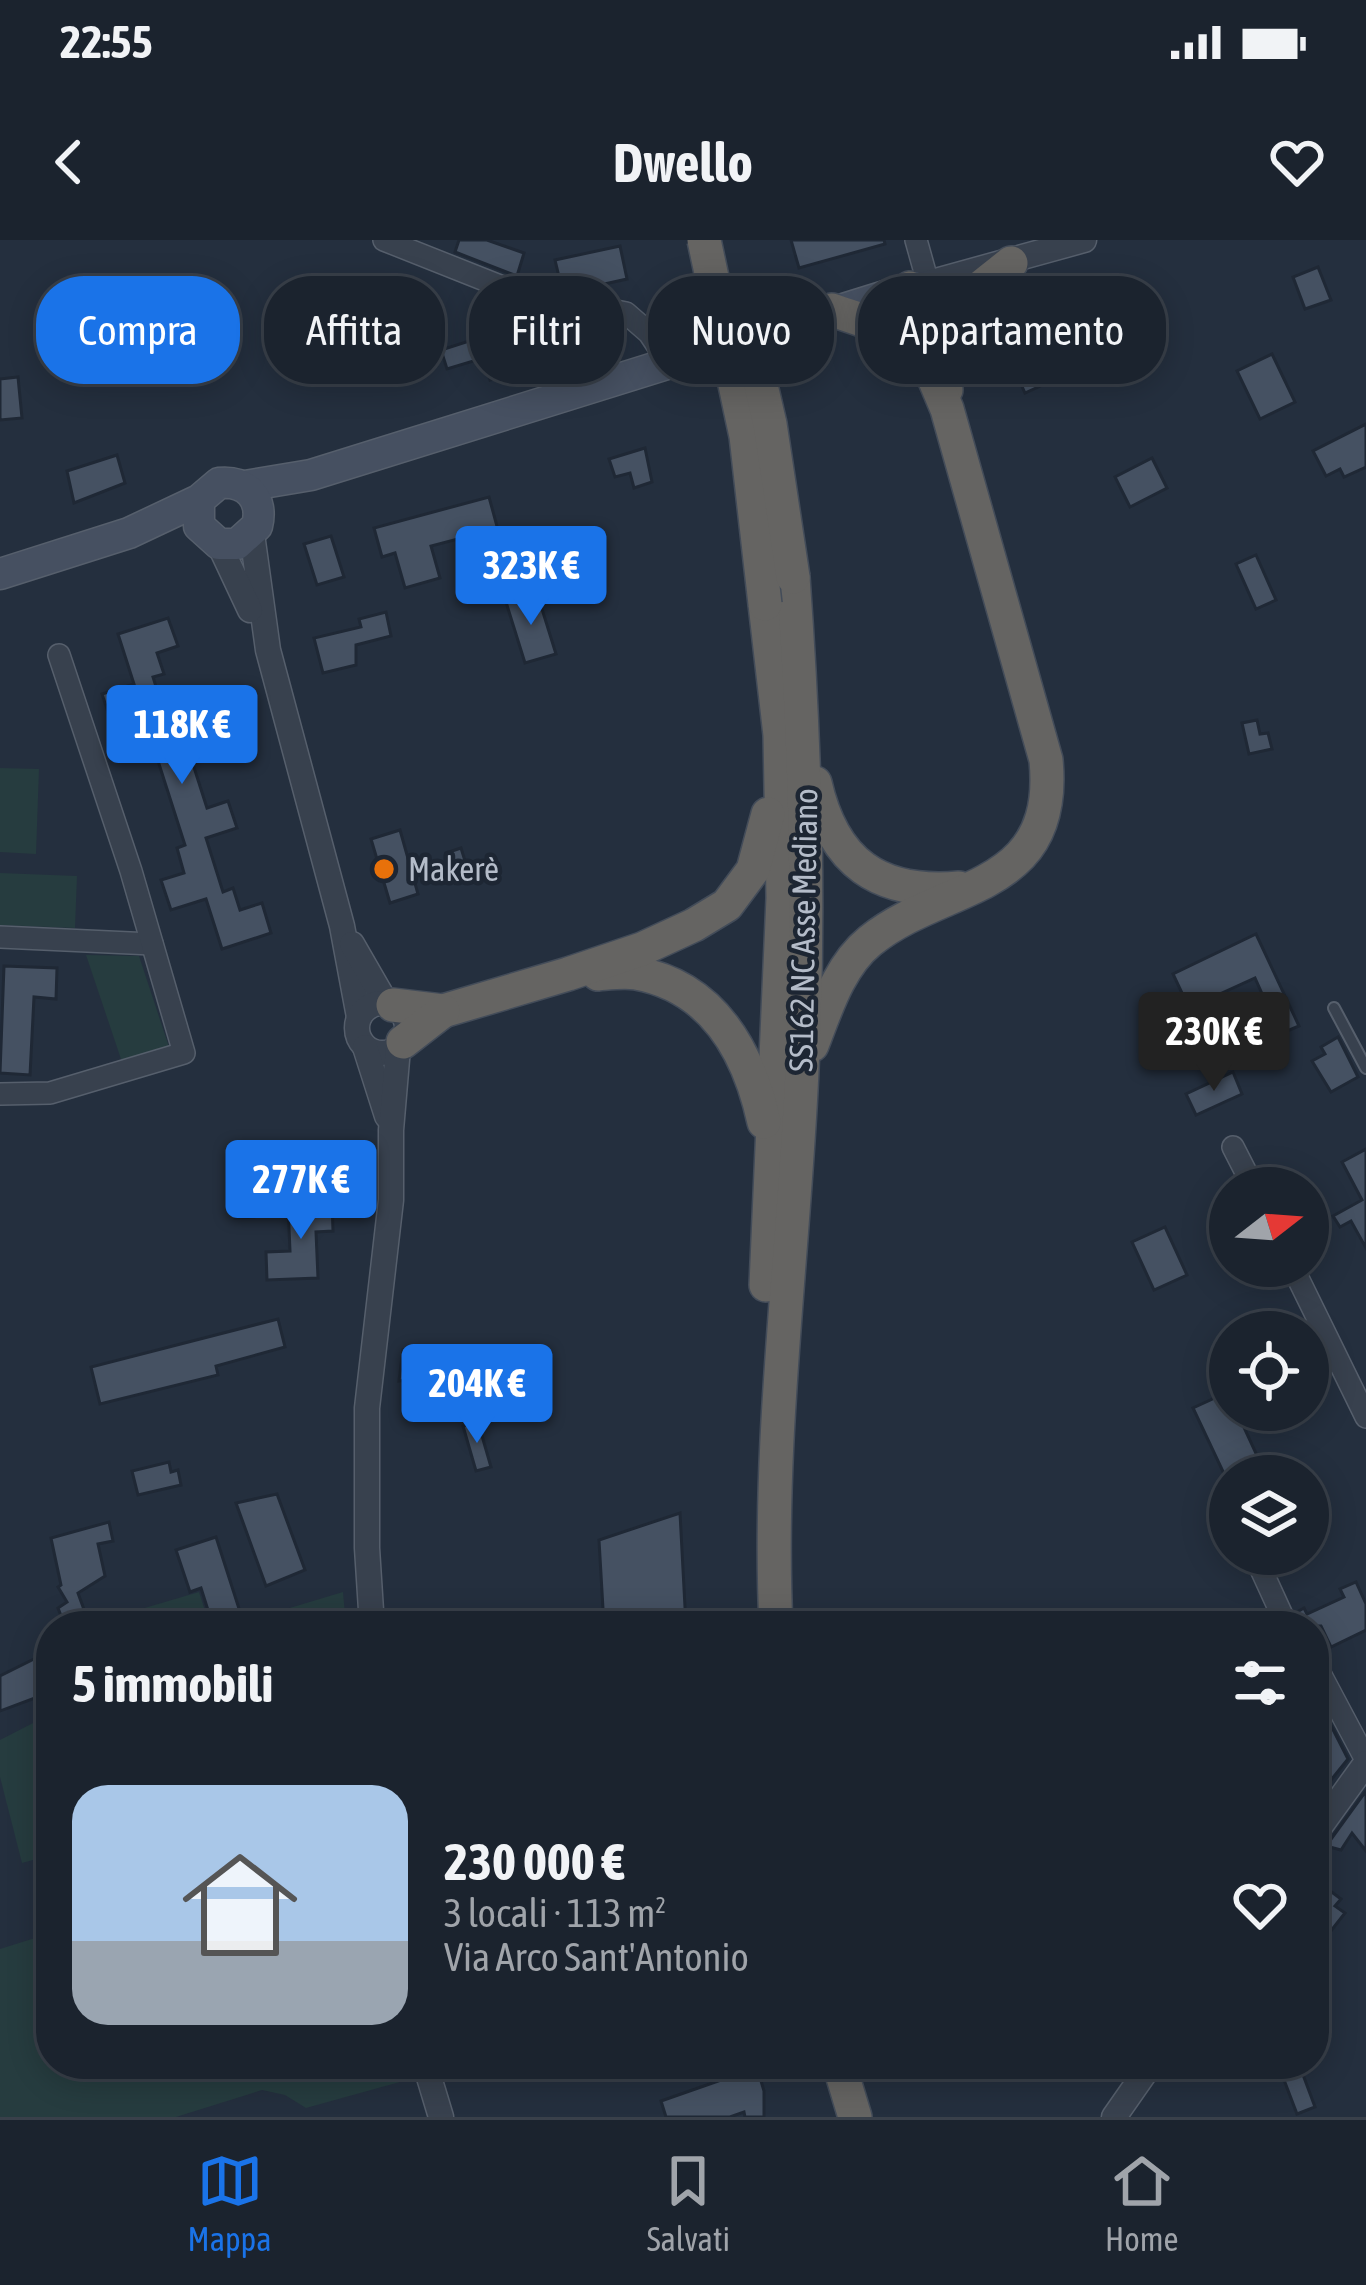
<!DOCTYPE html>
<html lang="it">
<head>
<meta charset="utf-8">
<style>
	:root { --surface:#1b232e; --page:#242b36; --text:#f1f3f6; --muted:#a0a4aa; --line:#39404a; --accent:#1a73e8 }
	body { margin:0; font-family:"Asap Condensed",sans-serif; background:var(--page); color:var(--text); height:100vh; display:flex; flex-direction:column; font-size:45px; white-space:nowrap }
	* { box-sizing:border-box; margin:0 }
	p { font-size:39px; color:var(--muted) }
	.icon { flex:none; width:66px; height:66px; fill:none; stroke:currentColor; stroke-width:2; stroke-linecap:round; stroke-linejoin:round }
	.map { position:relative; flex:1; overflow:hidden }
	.drawer { position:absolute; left:36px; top:1371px; width:1293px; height:468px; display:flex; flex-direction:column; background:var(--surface); border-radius:48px; box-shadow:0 6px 30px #0003,0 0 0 3px var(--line) }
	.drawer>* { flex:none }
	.top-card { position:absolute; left:36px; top:36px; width:1296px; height:108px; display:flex; gap:24px }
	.needle { width:78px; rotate:73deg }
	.fabs { position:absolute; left:1209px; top:927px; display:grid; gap:24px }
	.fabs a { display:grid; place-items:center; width:120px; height:120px; border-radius:50%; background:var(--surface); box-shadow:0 6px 30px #0003,0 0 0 3px var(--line); font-size:60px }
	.price { position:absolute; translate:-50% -102px; padding:0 27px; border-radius:12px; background:var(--accent); color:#fff; font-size:39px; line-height:78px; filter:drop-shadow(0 3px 6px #0008) }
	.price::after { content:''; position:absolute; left:50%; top:72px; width:36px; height:27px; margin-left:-18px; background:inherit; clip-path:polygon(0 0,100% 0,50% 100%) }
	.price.on { background:#222; color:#fff }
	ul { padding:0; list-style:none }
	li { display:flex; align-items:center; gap:36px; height:300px; padding:0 36px }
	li+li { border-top:3px solid var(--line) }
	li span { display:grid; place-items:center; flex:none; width:336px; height:240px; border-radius:36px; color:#555 }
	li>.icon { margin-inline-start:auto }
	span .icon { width:144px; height:144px; fill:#fffc; stroke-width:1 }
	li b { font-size:51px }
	h2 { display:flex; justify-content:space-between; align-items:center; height:144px; padding:0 36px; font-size:51px }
	.tag { padding:0 42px; border-radius:48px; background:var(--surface); box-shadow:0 6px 30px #0003,0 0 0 3px var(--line); font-size:42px; line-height:108px }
	.tag.on { background:var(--accent); color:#fff }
	.status { display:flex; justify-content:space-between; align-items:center; height:84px; padding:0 60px; background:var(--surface); direction:ltr }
	.status svg { height:33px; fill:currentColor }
	header { display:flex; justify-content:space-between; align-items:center; height:156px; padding:0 36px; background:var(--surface); font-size:54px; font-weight:700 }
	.tab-bar { display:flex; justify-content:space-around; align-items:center; height:168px; border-top:3px solid var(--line); background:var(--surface); font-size:33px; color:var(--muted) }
	.tab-bar a { display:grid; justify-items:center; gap:6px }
	.tab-bar .on { color:var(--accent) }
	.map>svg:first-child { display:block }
</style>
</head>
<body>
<div class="status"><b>22:55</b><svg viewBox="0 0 49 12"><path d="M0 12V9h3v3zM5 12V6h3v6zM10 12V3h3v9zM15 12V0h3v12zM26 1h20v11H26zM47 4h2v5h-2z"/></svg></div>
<header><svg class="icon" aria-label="back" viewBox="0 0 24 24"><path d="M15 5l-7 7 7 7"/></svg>Dwello<svg class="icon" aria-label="heart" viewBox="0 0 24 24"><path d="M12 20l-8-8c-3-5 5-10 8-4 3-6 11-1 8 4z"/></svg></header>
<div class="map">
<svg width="1366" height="1877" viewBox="0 0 1366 1877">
	<rect width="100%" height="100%" fill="#242f3e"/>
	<g fill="#263c3f">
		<polygon points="0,528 39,529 36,614 0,612"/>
		<polygon points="0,633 77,636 75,688 0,685"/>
		<polygon points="86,715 139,716 169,807 122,822"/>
		<polygon points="199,1352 210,1386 117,1386 114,1377"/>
		<polygon points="343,1352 346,1386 230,1386"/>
		<polygon points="37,1481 51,1487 51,1615 22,1623 0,1537 0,1500"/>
		<polygon points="51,1693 51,1824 403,1824 407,1840 306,1868 285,1855 262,1850 176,1877 0,1877 0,1709"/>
	</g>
	<g fill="#455162" stroke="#1f2835" stroke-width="3">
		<polygon points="459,0 487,0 524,13 517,36 455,12"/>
		<polygon points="791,0 884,0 885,4 799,28"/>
		<polygon points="620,6 627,39 582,49 561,45 555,20"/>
		<polygon points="1318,27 1331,60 1305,69 1293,37"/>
		<polygon points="510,88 517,111 529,107 535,125 490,140 483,118 447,129 441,110"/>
		<polygon points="1051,112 1062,136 1025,153 1014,129"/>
		<polygon points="1272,114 1295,162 1260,179 1237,131"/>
		<polygon points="18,137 22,178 0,180 0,139"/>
		<polygon points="1366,184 1366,227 1344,237 1340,229 1326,236 1313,211"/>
		<polygon points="645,208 652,242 634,248 630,233 615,237 609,219"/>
		<polygon points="117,215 125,243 74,263 67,231"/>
		<polygon points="1152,218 1167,248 1130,267 1115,237"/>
		<polygon points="489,257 507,323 479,331 469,296 431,306 440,338 405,348 395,313 382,317 374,288"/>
		<polygon points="331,296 344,337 317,345 304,304"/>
		<polygon points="1256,315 1276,360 1256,369 1236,324"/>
		<polygon points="537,353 556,414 525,423 506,362"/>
		<polygon points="386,372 391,396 356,405 356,425 323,433 314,398 361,387 359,379"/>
		<polygon points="168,378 178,406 157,413 164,434 153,437 170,491 202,480 211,508 190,515 207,568 228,561 237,588 206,598 223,652 233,648 240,670 262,663 271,693 222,709 206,659 171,670 161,640 184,633 177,608 185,605 151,499 142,502 134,476 112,484 102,454 134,444 118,394"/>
		<polygon points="1257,480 1260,494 1268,493 1272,509 1249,514 1242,483"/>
		<polygon points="400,590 418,654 390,663 371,599"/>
		<polygon points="461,608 470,637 455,641 446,613"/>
		<polygon points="1256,694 1299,786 1280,794 1255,738 1189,768 1173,734"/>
		<polygon points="4,726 57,728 56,759 34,757 30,835 0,833"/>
		<polygon points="1338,797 1358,837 1331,852 1312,821 1325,814 1321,807"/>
		<polygon points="1233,832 1242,854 1196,875 1186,854"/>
		<polygon points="1366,909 1366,1008 1351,981 1340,987 1333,976 1362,960 1342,922"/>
		<polygon points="254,959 254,977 235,978 235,960"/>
		<polygon points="332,962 333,991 316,992 318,1038 267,1040 266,1012 290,1011 288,964"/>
		<polygon points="1165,987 1187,1035 1154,1050 1132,1002"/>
		<polygon points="278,1079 285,1107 216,1126 218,1135 100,1164 91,1127"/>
		<polygon points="436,1107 445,1135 399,1141 403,1110"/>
		<polygon points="1230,1151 1230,1170 1236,1170 1260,1222 1226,1238 1193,1168"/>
		<polygon points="478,1182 491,1227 476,1231 463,1186"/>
		<polygon points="169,1222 171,1232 178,1230 181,1245 138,1255 132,1231"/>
		<polygon points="277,1254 305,1330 266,1346 236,1263"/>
		<polygon points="680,1273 686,1386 604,1386 599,1300"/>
		<polygon points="109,1282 113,1301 98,1304 105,1336 78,1353 90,1386 65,1386 58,1368 67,1362 58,1347 61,1345 51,1298"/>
		<polygon points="216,1297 242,1378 213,1386 201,1348 190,1352 176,1310"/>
		<polygon points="1356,1342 1366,1364 1366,1390 1331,1407 1321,1386 1302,1386 1297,1372 1304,1368 1307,1374 1344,1357 1340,1349"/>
		<polygon points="1181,1370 1189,1386 1147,1386"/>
		<polygon points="38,1417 51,1452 0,1471 0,1436"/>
		<polygon points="1323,1470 1348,1519 1314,1561 1314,1474"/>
		<polygon points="1366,1551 1366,1611 1352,1593 1341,1610 1326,1606"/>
		<polygon points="1325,1647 1341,1659 1335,1666 1345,1673 1323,1701 1314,1693 1314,1662"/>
		<polygon points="720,1824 756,1824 764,1851 764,1877 745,1877 744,1872 730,1877 666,1877 661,1861 724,1839"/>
		<polygon points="1278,1824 1299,1824 1315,1867 1297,1874"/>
	</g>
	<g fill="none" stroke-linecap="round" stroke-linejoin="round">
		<defs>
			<polyline id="service" points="1334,768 1366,828"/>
			<g id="minor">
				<polyline points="384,0 510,50 626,73 649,93 669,123"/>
				<polyline points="916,0 928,43"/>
				<polyline points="0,697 152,704"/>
				<polyline points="0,854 50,853 184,813 131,631 59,415"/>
				<polyline points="1233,907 1254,948"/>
				<polyline points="1292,1026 1366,1177"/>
				<polyline points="1229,1260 1230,1261"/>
				<polyline points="1254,1314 1287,1386"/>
				<polyline points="1314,1422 1366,1520"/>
			</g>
			<g id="tertiary">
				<polyline points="914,47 1084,0"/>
				<polyline points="252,294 268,410 342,686 359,777"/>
				<polyline points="219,304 250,370"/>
				<polyline points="352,704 386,763"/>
				<circle cx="382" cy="788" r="25"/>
				<polyline points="365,807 387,876"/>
				<polyline points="372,1386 367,1308 367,1168 391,960 391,890 398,808"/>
				<polyline points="1314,1595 1366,1523"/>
				<polyline points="425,1824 441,1877"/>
				<polyline points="1114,1877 1151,1824"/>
			</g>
			<g id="secondary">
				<polyline points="245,246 311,235 914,47"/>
				<path d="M0,334L129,293L199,260L219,243C247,240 264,259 257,286L237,304H219L199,286V260"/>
			</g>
			<g id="trunk">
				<path d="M832,70C866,82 900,89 923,119"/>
				<path d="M946,150C940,73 954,68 1011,23"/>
				<polyline points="765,364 780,495 783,658 766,1045"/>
				<path d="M815,543C833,623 879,655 959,648"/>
				<path d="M598,734C610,733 624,731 636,733C714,747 749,813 764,882"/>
				<polyline points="393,765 443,771 568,734 642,709 694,685 727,665 753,630 768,574"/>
				<polyline points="403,802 443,771"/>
				<path d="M812,805C826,769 839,726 870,701C944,641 1059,654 1046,520L947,169L915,93L910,48"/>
				<path d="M776,1386C767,1201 794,1014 802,830C810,665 805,501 793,337"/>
				<polyline points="839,1824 855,1877"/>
			</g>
		</defs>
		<use href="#service" stroke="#565f6c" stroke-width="14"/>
		<use href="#minor" stroke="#565f6c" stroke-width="24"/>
		<use href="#tertiary" stroke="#565f6c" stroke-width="27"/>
		<use href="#secondary" stroke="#565f6c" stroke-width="33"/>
		<use href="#trunk" stroke="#434c59" stroke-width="36"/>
		<use href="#service" stroke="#38414e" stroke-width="10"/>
		<use href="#minor" stroke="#38414e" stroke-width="21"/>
		<use href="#tertiary" stroke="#38414e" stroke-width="24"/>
		<use href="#secondary" stroke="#465061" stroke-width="30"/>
		<use href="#trunk" stroke="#656462" stroke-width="33"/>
		<defs>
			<g id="trunk-bridge">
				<polyline points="704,0 746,196 765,364"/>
				<polyline points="747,85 770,184 793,337"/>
			</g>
		</defs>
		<use href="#trunk-bridge" stroke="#434c59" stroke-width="36" stroke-linecap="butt"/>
		<use href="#trunk-bridge" stroke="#656462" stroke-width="33"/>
	</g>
	<circle fill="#e8710a" stroke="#1d2633" stroke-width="4.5" cx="384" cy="629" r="12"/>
	<g text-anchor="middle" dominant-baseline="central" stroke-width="9" stroke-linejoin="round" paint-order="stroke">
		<g font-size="33" fill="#b4bcc9" stroke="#1d2633" text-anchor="start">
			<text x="408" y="629">Makerè</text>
		</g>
		<g font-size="33" fill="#b4bcc9" stroke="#1d2633">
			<text transform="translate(803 690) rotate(-89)">SS162 NC Asse Mediano</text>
		</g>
	</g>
</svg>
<div class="fabs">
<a><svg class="needle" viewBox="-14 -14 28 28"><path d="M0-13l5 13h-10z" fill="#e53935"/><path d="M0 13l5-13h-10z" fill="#a0a4aa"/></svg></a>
<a><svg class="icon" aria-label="locate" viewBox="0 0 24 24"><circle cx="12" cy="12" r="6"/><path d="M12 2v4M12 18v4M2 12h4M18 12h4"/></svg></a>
<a><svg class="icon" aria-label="layers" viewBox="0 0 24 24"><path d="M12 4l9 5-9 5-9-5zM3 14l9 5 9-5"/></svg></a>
</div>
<b class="price" style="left:531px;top:388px">323K €</b>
<b class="price" style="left:182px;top:547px">118K €</b>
<b class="price on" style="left:1214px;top:854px">230K €</b>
<b class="price" style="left:301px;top:1002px">277K €</b>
<b class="price" style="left:477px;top:1206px">204K €</b>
<div class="top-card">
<a class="tag on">Compra</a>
<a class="tag">Affitta</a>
<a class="tag">Filtri</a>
<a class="tag">Nuovo</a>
<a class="tag">Appartamento</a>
</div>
<section class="drawer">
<h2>5 immobili<svg class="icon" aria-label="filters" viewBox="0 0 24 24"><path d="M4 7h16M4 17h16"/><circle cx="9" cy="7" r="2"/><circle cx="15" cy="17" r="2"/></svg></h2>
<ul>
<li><span style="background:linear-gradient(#a9c7e8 65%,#9aa5b1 0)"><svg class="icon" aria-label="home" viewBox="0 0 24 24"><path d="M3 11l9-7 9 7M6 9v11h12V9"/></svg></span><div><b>230 000 €</b><p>3 locali · 113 m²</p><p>Via Arco Sant'Antonio</p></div><svg class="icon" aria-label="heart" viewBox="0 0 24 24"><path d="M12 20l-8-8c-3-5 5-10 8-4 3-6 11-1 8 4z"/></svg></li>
</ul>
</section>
</div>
<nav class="tab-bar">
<a class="on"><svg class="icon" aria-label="map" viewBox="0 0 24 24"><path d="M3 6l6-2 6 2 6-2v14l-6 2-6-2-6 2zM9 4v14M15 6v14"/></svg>Mappa</a>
<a><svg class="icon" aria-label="saved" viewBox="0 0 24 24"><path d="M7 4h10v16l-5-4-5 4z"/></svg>Salvati</a>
<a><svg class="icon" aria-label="home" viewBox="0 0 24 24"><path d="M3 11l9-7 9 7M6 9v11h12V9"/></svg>Home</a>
</nav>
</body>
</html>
